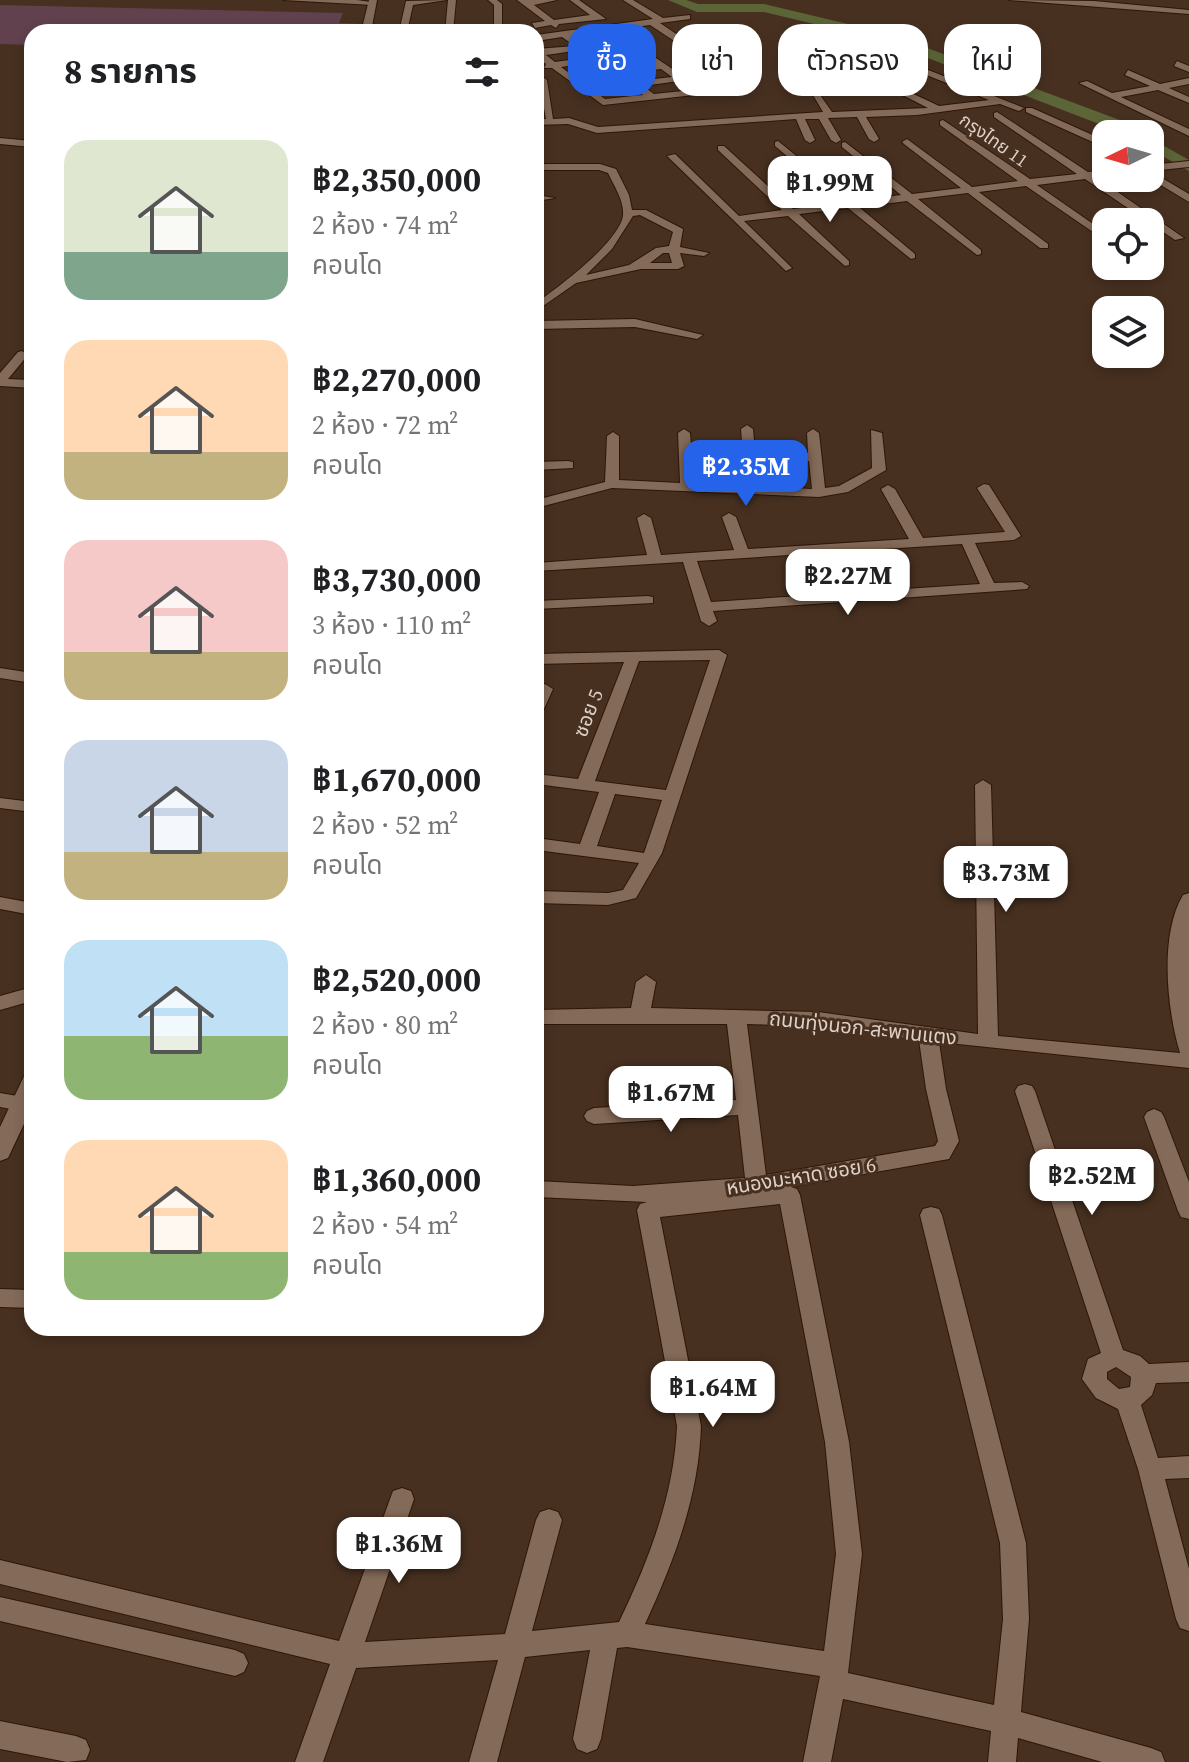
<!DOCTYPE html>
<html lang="th">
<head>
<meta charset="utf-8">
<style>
	:root { --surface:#fff; --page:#f6f6f6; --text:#202124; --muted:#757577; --accent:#2563eb }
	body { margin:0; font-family:"Source Serif 4","Noto Sans Thai",serif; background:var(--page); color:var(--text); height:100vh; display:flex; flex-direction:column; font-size:30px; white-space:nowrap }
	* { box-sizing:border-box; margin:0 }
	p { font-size:26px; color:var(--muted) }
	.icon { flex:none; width:44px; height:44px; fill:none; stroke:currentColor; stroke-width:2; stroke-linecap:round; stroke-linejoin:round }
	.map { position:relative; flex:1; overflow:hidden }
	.panel { position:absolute; left:24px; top:24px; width:520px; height:1312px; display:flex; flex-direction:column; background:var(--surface); border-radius:24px; box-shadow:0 4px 12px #0003 }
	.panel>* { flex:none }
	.guide { position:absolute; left:568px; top:24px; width:500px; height:72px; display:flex; gap:16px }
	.needle { width:52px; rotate:265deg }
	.fabs { position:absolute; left:1092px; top:120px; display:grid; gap:16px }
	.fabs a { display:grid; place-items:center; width:72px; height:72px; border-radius:16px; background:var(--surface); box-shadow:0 4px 12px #0003; font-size:40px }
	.price { position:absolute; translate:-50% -68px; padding:0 18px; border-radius:16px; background:#fff; color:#222; font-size:26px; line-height:52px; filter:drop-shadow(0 2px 4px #0008) }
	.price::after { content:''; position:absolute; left:50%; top:48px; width:24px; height:18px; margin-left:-12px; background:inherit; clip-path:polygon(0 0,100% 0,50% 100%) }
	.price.selected { background:var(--accent); color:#fff }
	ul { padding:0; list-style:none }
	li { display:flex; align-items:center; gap:24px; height:200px; padding:0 40px }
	li span { display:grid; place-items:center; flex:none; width:224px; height:160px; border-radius:24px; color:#555 }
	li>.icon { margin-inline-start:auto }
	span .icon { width:96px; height:96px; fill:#fffc; stroke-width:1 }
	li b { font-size:34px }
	h2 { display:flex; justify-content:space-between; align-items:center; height:96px; padding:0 40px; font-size:34px }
	.pill { padding:0 28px; border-radius:24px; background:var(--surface); box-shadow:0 4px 12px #0003; font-size:28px; line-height:72px }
	.pill.selected { background:var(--accent); color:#fff }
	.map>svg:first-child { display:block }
</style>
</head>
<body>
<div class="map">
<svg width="1189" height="1762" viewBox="0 0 1189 1762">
	<rect width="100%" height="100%" fill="#473020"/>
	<polygon fill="#61414e" points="0,5 343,13 339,23 361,24 359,32 32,32 32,45 0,44"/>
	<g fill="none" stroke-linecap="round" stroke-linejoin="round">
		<g fill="#5c6537" fill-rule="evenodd">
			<polygon points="668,0 686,0 698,4 764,4 890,34 1125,122 1143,134 1125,134 881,40 764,12 697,12"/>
			<polygon points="1150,138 1189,160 1189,171 1150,149"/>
		</g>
		<defs>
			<g id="minor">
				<polygon points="283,0 357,0 377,3 373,5"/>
				<polygon points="447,0 413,5 407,32 399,32 406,1"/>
				<polygon points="448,0 456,0 453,32 445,32"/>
				<polygon points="488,0 497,0 502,4 502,32 494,32 494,5"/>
				<polygon points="517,0 557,0 534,5 554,20 590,15 570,0 579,0 606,19 559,24 556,28 551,25 535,28 532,23 545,21"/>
				<path d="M623,0H633L663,18L690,15V19L660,23L706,54V58H700L650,25L614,30L704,90V94L603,105L552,68H544L546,64L536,57V49L575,46L562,37L536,41V35L653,19ZM605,31L618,40L584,44L572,36ZM624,44L635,52L601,56L590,49ZM581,50L591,57L555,62L546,55ZM642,56L654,64L618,69L607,61ZM597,62L608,70L594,72V76L615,75L626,83L612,85V89L633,87L643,95L605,99L561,67ZM661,69L672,77L636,81L625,73ZM679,81L692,90L654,94L643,86Z"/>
				<polygon points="1009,0 1094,1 1189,10 1189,14"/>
				<polygon points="1177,61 1189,66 1189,72 1174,66"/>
				<path d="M908,62L1024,108L1019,111L1000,104L917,115L866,117L879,139L874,142L869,139L857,117L828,118L841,140L836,143L831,140L819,119H805L815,140L810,143L805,140L796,119L597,133L568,124L536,125V119H546L539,80L543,77L547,80L553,119L569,118L598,127L823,112L813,95L818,92L832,112L928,108L877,82ZM909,68L989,100L939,106L888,82Z"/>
				<polygon points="1128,70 1160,84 1189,78 1189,84 1169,88 1189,97 1189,103 1158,90 1121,97 1189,129 1189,136 1079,83 1087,81 1112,93 1150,86 1125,75"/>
				<polygon points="1026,108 1032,108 1106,141 1106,148 1026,112"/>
				<polygon points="997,112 1088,172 1106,170 1106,176 1096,177 1184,238 1175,240 1085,179 1037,185 1106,233 1106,241 1026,186 979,192 1048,244 1048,248 1040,248 968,193 918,199 981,250 981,254 977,255 907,201 859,207 915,254 915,258 911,259 848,208 799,214 849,261 849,265 845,266 788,216 744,221 790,266 792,268 786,271 667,156 675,154 739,216 782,210 718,150 718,146 724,146 793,209 842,203 775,146 775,142 778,141 852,201 901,195 842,147 842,143 845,142 912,194 961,188 904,144 902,142 907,139 972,187 1018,181 940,125 940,121 943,120 1030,179 1077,174 994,117 994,113"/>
				<polygon points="0,138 32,141 32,147 0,144"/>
				<polygon points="1189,161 1189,167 1150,171 1150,165"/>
				<path d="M536,164H600L616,169L629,195L632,210H646L683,229L680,247L709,253L704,256L680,253L684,266L678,269H641L576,283L536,311V303C560,286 611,248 622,220C627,205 614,186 608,173L599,170H536ZM640,215L673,232L669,246L656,248L629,265L586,275L612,249L633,216ZM663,253H669L672,263H650Z"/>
				<polygon points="1150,171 1189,194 1189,202 1149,178"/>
				<polygon points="536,195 555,198 536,201"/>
				<polygon points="635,319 703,335 697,339 635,327 536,329 536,321"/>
				<polygon points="22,351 28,355 8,379 32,380 32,388 0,386 0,373 18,352"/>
				<polygon points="747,425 753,429 758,486 812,489 809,461 781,460 774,456 781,452 808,453 807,433 813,429 819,433 825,488 839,486 872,468 871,430 882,433 886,470 848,492 819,497 612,488 536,508 536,500 605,482 607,436 613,432 619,436 619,480 680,483 678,433 684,429 690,433 694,483 745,486 741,429"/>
				<polygon points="568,461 573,462 573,468 536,470 536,462"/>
				<path d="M984,484L989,485L1021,536L1014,540L975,543L994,583L1022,582L1029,586L1027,589L713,611L717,621L709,626L701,621L683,562L536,571V563L647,555L637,518L644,514L651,518L661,555L734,550L722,517L729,513L736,517L748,549L909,539L881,489L888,485L895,489L923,538L1005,532L977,488ZM962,544L980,584L711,602L697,561Z"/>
				<polygon points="648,596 653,597 653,603 536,609 536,601"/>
				<path d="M719,650L727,655L662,853L636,898L608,905L536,903V891L608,893L623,890L639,863L536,850V838L580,844L599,792L536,784V774L578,779L624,662L536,664V654ZM710,660L666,790L595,781L639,661ZM615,794L662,800L644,853L597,846Z"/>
				<polygon points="0,668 32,673 32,683 0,678"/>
				<polygon points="545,684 553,689 544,709 536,714 536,691 539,686"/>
				<path d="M983,780L991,785L998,1036L1180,1053C1167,1010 1159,935 1183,895L1189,893V1068L939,1042L946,1089L959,1141L949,1159L791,1187L797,1189L800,1195L849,1442L862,1554L848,1673L994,1705L1003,1619L1000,1543L920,1215L923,1209L931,1207L939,1209L942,1215L1026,1543L1029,1619L1021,1712L1151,1748L1161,1752L1165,1762H1102L1018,1738L1016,1762H988L991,1731L843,1699L831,1762H803L820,1676L627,1647L617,1648L601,1739L597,1749L587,1753L577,1749L573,1739L590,1650L525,1657L497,1762H469L498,1660L356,1668L323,1762H295L330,1664L0,1584V1560L339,1641L390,1499L393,1491L402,1488L411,1491L414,1499L365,1642L505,1634L536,1520L540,1512L549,1509L558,1512L562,1520L532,1631L619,1622C649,1560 674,1495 677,1426L637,1210L640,1204L647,1202L536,1197V1181L633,1186L745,1178L738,1115L594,1124L587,1121L584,1116L587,1111L594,1108L736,1100L727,1024H536V1010L631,1008L636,982L646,975L656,982L651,1008L818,1012L978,1034L975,785ZM747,1024L818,1026L919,1040L926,1089L938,1141L935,1146L766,1175ZM780,1204L825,1442L836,1554L824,1651L645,1624C674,1561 699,1496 701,1426L660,1217Z"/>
				<polygon points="0,798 32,802 32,812 0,808"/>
				<polygon points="0,897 32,903 32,915 0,909"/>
				<polygon points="32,987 32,1001 0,1010 0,996"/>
				<path d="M1025,1084L1032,1086L1035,1091L1123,1350L1140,1356L1149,1364L1189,1362V1382L1156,1383L1152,1395L1141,1405L1158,1458L1189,1456V1478L1165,1479L1189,1569V1631L1180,1628L1176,1619L1138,1469L1118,1409L1096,1398L1082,1379L1088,1359L1101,1353L1015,1091L1018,1086ZM1116,1367L1131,1377L1130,1387L1119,1389L1107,1379V1372Z"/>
				<polygon points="0,1093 29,1098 32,1103 29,1108 22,1111 0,1107"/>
				<polygon points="1154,1109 1161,1112 1164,1117 1189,1182 1189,1219 1181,1217 1178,1211 1144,1117 1147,1112"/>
				<polygon points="0,1289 32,1290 32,1308 0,1307"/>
				<polygon points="0,1597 235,1650 244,1654 248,1663 244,1672 235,1676 0,1621"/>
				<polygon points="0,1721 76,1736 86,1740 90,1750 86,1760 67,1762 0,1749"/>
			</g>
			<g id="tertiary">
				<polygon points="369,0 377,0 371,32 361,32"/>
				<polygon points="32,1074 32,1107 8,1158 0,1161 0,1127 24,1076"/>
			</g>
		</defs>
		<use href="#minor" stroke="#2c1708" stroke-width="2"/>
		<use href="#tertiary" stroke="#2c1708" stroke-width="2"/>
		<use href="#minor" fill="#846a58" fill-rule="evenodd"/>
		<use href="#tertiary" fill="#846a58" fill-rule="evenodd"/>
	</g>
	<g text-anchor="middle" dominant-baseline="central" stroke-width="6" stroke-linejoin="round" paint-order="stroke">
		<g font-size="18" fill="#ded0c6" stroke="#473020">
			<text transform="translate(994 140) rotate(35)">กรุงไทย 11</text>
		</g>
		<g font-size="20" fill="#ded0c6" stroke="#473020">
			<text transform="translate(588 713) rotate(-69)">ซอย 5</text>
			<text transform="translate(863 1028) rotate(6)">ถนนทุ่งนอก-สะพานแตง</text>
			<text transform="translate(801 1176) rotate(-9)">หนองมะหาด ซอย 6</text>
		</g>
	</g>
</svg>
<div class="fabs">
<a><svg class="needle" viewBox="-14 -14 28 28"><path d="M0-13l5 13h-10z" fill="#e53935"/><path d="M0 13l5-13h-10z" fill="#757577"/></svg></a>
<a><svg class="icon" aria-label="locate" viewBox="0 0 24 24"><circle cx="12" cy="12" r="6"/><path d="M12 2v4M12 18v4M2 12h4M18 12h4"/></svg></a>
<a><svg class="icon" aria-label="layers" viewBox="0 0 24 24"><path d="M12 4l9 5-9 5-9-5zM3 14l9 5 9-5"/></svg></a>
</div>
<b class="price" style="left:830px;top:224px">฿1.99M</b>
<b class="price selected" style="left:746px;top:508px">฿2.35M</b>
<b class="price" style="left:848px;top:617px">฿2.27M</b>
<b class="price" style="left:1006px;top:914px">฿3.73M</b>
<b class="price" style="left:671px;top:1134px">฿1.67M</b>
<b class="price" style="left:1092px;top:1217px">฿2.52M</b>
<b class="price" style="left:713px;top:1429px">฿1.64M</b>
<b class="price" style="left:399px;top:1585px">฿1.36M</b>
<div class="guide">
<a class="pill selected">ซื้อ</a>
<a class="pill">เช่า</a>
<a class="pill">ตัวกรอง</a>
<a class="pill">ใหม่</a>
</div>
<section class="panel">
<h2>8 รายการ<svg class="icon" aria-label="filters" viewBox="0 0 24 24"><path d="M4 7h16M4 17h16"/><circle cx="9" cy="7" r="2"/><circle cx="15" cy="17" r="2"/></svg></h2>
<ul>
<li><span style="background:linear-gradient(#dfe7d0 70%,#7fa58c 0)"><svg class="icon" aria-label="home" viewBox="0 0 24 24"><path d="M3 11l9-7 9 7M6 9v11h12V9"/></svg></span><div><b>฿2,350,000</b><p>2 ห้อง · 74 m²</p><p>คอนโด</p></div></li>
<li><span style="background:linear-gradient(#ffd9b3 70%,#c2b280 0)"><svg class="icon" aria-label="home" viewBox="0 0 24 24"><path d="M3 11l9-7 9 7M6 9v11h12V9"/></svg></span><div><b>฿2,270,000</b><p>2 ห้อง · 72 m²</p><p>คอนโด</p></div></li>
<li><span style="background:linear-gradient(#f6c9c9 70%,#c2b280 0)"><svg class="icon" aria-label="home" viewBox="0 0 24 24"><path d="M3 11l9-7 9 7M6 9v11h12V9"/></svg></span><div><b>฿3,730,000</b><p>3 ห้อง · 110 m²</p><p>คอนโด</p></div></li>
<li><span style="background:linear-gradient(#c9d6e8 70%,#c2b280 0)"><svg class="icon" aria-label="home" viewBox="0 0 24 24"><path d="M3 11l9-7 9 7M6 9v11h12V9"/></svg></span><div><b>฿1,670,000</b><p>2 ห้อง · 52 m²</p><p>คอนโด</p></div></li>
<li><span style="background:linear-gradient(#bfe0f5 60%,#8fb573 0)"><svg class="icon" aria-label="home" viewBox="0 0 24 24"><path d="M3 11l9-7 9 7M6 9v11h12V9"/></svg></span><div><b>฿2,520,000</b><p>2 ห้อง · 80 m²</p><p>คอนโด</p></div></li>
<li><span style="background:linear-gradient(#ffd9b3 70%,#8fb573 0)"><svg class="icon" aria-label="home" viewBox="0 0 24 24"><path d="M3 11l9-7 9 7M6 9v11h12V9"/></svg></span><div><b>฿1,360,000</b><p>2 ห้อง · 54 m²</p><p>คอนโด</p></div></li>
</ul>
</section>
</div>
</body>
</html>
